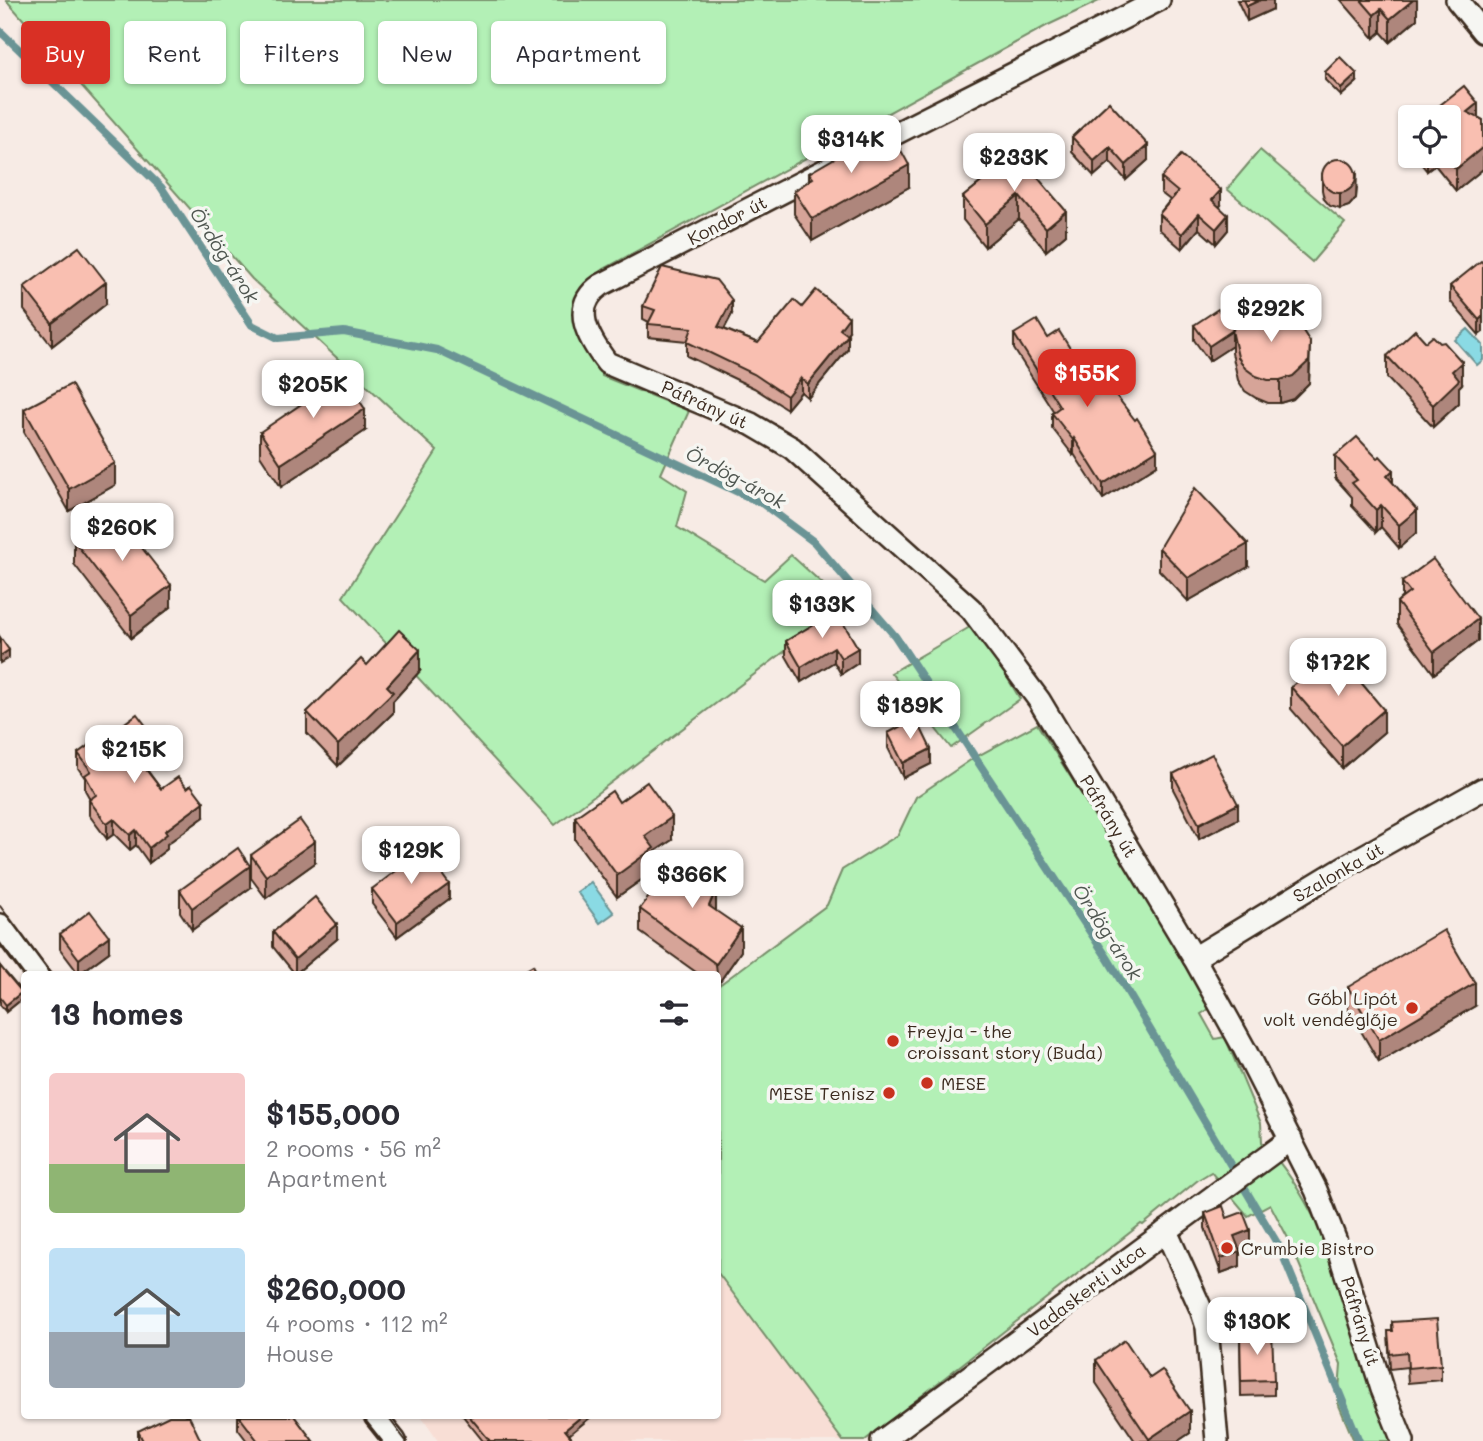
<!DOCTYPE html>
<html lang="en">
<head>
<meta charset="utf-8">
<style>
	:root { --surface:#fff; --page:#f2f2f3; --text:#2b2b33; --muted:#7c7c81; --accent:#d93025 }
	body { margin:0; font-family:Mali,sans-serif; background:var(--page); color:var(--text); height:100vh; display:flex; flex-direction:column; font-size:26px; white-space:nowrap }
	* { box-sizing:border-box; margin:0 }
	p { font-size:23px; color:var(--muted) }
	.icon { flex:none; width:38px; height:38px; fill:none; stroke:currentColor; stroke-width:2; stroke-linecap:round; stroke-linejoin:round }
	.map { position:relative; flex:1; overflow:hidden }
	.sheet { position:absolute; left:21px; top:971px; width:700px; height:448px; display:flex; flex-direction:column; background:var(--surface); border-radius:7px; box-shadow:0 2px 5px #0004 }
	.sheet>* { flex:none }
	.banner { position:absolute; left:21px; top:21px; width:700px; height:63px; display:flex; gap:14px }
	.tools { position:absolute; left:1398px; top:105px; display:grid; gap:14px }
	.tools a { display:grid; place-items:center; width:63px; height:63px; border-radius:7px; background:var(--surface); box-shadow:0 2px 5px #0004; font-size:35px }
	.price { position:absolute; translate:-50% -60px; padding:0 16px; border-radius:14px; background:#fff; color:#222; font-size:23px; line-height:46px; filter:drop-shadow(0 2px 4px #0008) }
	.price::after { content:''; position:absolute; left:50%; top:42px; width:21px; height:16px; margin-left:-10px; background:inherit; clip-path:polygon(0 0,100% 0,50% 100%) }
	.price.current { background:var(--accent); color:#fff }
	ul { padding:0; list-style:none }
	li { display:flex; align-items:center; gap:21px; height:175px; padding:0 28px }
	li span { display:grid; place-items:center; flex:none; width:196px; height:140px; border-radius:7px; color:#555 }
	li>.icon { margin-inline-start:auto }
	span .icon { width:84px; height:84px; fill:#fffc; stroke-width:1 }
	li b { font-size:30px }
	h2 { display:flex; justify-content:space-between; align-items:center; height:84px; padding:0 28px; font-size:30px }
	.pill { padding:0 24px; border-radius:7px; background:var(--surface); box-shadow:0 2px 5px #0004; font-size:24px; line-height:63px }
	.pill.current { background:var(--accent); color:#fff }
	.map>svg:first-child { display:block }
</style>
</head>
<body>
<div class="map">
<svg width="1483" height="1441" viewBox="0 0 1483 1441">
	<rect width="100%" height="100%" fill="#f7ebe5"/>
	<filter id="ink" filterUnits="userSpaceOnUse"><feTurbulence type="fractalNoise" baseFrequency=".0143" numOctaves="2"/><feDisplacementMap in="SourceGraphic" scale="14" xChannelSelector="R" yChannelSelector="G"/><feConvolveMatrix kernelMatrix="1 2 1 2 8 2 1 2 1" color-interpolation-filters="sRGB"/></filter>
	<g filter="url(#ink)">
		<polygon fill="#f8ded5" points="718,1273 843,1441 438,1441 421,1416 718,1416"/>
		<g fill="#b3f0b6" stroke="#778d6a" stroke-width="2">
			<polygon points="6,0 1101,0 1046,26 604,269 583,286 580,302 601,358 602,376 689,411 661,474 687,491 677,527 764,580 791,555 846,605 555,825 343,597 437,451 252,279"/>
			<polygon points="1260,150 1345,223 1312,262 1227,189"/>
			<polygon points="970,627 995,657 1020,699 951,748 891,673"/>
			<path d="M1037,724L1155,910L1167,925L1209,1009L1201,1014L1215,1039L1225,1037L1261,1123L1262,1142C1311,1194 1334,1259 1356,1325C1370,1364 1383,1402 1396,1441H1354L1338,1403L1341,1364L1289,1240L1270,1204L1248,1216L1211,1172L1198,1180L1143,1225L1141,1224L864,1441H843L718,1273V986L827,905L842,870L898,835L916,797L972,759Z"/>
		</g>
		<g fill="#8adae4" stroke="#6a9495" stroke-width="2">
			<polygon points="1468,329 1483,345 1483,360 1477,365 1455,340"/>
			<polygon points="591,882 614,913 600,923 577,892"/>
		</g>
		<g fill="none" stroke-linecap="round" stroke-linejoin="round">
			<polyline stroke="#6a9495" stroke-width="8" points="0,31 161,187 252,325 278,338 344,332 437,350 763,504 814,542 895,636 1108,959 1280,1248 1359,1441"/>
			<defs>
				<g id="street">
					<polyline points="1457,0 1483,32"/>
					<polyline points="867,148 1159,0"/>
					<path d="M833,166L601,285C569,307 589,339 607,363L751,424L792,448L971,609L1039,700L1194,958L1244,1048L1316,1190L1335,1239L1382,1389L1403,1441"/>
					<polyline points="0,925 37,975"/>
					<polyline points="1194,958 1344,867 1483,789"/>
					<polyline points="1166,1231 1201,1309 1207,1327 1217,1441"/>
					<polyline points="375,1416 395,1441"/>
					<polyline points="882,1441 1291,1139"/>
				</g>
			</defs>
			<use href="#street" stroke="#3b2a1e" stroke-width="26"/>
			<use href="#street" stroke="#f6f6f2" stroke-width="21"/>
			<g stroke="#3b2a1e" stroke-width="2">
				<polyline points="0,906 52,975"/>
				<polyline points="0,943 24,975"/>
				<polyline points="362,1416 382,1441"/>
				<polyline points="387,1416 406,1441"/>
			</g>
		</g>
		<g fill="#d6a498" stroke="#3b2a1e" stroke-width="2">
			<polygon points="1237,0 1273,0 1273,9 1247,21"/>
			<polygon points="1341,0 1417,0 1417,19 1390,42 1381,32 1374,38"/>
			<polygon points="1325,72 1357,82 1341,96 1325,80"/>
			<polygon points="1109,102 1148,160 1126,180 1110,162 1094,176 1072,152 1072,137"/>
			<polygon points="1478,117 1483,120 1483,169 1456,191 1435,165 1427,171 1415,156 1449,156"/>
			<polygon points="1017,153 1066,234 1046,251 1019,219 985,247 963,220 963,197"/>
			<polygon points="844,158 909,187 812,241 794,214 794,191 809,181 809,173"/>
			<polygon points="1322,174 1357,188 1356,198 1349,206 1340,209 1330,206 1324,199 1322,190"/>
			<polygon points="1161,178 1221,205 1219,207 1228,230 1216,244 1199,229 1182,249 1159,229 1159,214 1170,200 1161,193"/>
			<polygon points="1483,263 1479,335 1450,301 1450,286"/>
			<polygon points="24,287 106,304 52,346 24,310"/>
			<polygon points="643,306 732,314 724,329 758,343 802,307 849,331 846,334 848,349 808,398 801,392 787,409 754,388 687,356 687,341 648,337 648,324 649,322 643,319"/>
			<polygon points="1194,325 1232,330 1310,365 1309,383 1293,399 1280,403 1268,403 1256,398 1245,391 1238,380 1232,353 1232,346 1209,361 1194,340"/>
			<polygon points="1014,334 1048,338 1071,365 1067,368 1081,391 1157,465 1103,499 1074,454 1073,455 1052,428 1052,413 1054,412 1014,349"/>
			<polygon points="1387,356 1462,384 1459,387 1459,403 1433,427 1387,378"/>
			<polygon points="24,409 115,485 69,511 24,432"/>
			<polygon points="365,431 281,487 260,455 260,432"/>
			<polygon points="1335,456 1393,483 1417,532 1399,548 1381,527 1376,532 1352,506 1352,497 1335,478"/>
			<polygon points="74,541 171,607 131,638 74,564"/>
			<polygon points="1159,548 1248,567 1188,601 1159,570"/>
			<polygon points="1402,582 1478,641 1434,674 1397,624 1397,602 1402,597"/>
			<polygon points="836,611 858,663 841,674 834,662 801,682 786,656 786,641"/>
			<polygon points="367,665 420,671 393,701 393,713 338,766 307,733 307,712"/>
			<polygon points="1291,687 1384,732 1342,768 1291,709"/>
			<polygon points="888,733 931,764 903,778 888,748"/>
			<polygon points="150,739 154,760 145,767 161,789 204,817 167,844 167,849 149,863 136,845 130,850 114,834 107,839 89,815 89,800 90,799 85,790 85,778 78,768 78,753 98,743"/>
			<polygon points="1173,774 1238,819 1199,839 1173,789"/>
			<polygon points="619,802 672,840 654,852 654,871 617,897 575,840 575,817"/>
			<polygon points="251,855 315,863 266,898 251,878"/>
			<polygon points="250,888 192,930 180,912 180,890"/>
			<polygon points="372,889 449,899 397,937 372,904"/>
			<polygon points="640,909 716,911 741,951 718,984 718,975 700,975 640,932"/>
			<polygon points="273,932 337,939 295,974 273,947"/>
			<polygon points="60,934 109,952 79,974 60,949"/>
			<polygon points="0,966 22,999 6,1012 0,1005"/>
			<polygon points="1348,987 1475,1006 1379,1062 1348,1009"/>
			<polygon points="1205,1213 1227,1218 1250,1245 1239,1249 1240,1266 1221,1273 1205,1228"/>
			<polygon points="1392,1322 1441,1365 1441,1380 1408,1383 1407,1367 1390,1369 1388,1331 1392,1331"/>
			<polygon points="1240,1334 1274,1380 1274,1395 1241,1396"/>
			<polygon points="1096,1360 1150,1378 1190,1433 1178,1441 1135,1441 1096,1383"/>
			<polygon points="238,1416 294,1416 313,1441 247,1441 238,1429"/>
			<polygon points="463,1416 592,1416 569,1435 574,1441 483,1441"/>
			<polygon points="138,1431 201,1441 138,1441"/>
		</g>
		<g fill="#ae867c" stroke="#3b2a1e" stroke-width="2">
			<polygon points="1260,0 1273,0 1273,9 1247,21 1247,6"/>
			<polygon points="1413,0 1417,0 1417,19 1390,42 1390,19"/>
			<polygon points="1381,9 1381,32 1374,38 1374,15"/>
			<polygon points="1357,74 1357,82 1341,96 1341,89"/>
			<polygon points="1478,103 1478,125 1467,112"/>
			<polygon points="1148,145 1148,160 1126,180 1126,165"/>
			<polygon points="1110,147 1110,162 1094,176 1094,161"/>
			<polygon points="1483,147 1483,169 1456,191 1456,169"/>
			<polygon points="1427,156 1435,156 1435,165 1427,171"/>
			<polygon points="909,165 909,187 812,241 812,219"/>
			<polygon points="1357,173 1356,198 1349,206 1340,209 1340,194"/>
			<polygon points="1221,190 1221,205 1212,215 1212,200"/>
			<polygon points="1019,196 1019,219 985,247 985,224"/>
			<polygon points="1066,211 1066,234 1046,251 1046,228"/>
			<polygon points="1199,214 1199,229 1182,249 1182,234"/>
			<polygon points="1228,215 1228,230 1216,244 1216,229"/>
			<polygon points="106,282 106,304 52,346 52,323"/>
			<polygon points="732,300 732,314 718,341 718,327"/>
			<polygon points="1483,316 1483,332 1479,335 1479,320"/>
			<polygon points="849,317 849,331 840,342 840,329"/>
			<polygon points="1232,331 1232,346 1209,361 1209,346"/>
			<polygon points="848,335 848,349 808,398 808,384"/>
			<polygon points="1310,342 1309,383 1293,399 1280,403 1280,380"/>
			<polygon points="1071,350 1071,365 1060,372 1060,357"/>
			<polygon points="1462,362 1462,384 1459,387 1459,403 1433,427 1433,405 1452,371"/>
			<polygon points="801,378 801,392 787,409 787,396"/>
			<polygon points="365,409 365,431 281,487 281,464"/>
			<polygon points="1074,438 1074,454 1073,455 1073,440"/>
			<polygon points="1157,450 1157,465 1103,499 1103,484"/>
			<polygon points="115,463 115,485 69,511 69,489"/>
			<polygon points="1393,470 1393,492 1387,476"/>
			<polygon points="1381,505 1381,527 1376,532 1376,510"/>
			<polygon points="1417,510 1417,532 1399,548 1399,525"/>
			<polygon points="1248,544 1248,567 1188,601 1188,578"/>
			<polygon points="171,585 171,607 131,638 131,615"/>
			<polygon points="1478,619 1478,641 1434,674 1434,652"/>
			<polygon points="834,647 834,662 801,682 801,667"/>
			<polygon points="858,648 858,663 841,674 841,658"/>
			<polygon points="9,650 9,658 0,663 0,656"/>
			<polygon points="420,650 420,671 393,701 393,713 338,766 338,745 387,686"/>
			<polygon points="1384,710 1384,732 1342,768 1342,746"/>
			<polygon points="154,745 154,760 137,773 137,758"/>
			<polygon points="931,749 931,764 903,778 903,763"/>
			<polygon points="204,802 204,817 167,844 167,849 149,863 149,848 165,831"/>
			<polygon points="1238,804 1238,819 1199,839 1199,824"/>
			<polygon points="672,817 672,840 654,852 654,871 617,897 617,875 645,836"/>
			<polygon points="114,819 114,834 107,839 107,824"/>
			<polygon points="136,830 136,845 130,850 130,835"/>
			<polygon points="315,841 315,863 266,898 266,876"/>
			<polygon points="250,866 250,888 192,930 192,908"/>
			<polygon points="449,884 449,899 397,937 397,922"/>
			<polygon points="716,889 716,912 709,906"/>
			<polygon points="337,924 337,939 295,974 295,959"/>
			<polygon points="741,928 741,951 718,984 716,964"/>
			<polygon points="109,936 109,952 79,974 79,959"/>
			<polygon points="1475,983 1475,1006 1379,1062 1379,1040"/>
			<polygon points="22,992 22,999 6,1012 6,1005"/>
			<polygon points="1250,1230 1250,1245 1234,1251 1234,1236"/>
			<polygon points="1240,1251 1240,1266 1221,1273 1221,1258"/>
			<polygon points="1190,1411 1190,1433 1178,1441 1149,1441 1149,1439"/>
			<polygon points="582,1416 592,1416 565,1438 565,1430"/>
		</g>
		<g fill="#f9bfb1" stroke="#3b2a1e" stroke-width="2">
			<polygon points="1244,0 1260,0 1247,6"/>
			<polygon points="1361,0 1413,0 1390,19 1381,9 1374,15"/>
			<polygon points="1340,57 1357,74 1341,89 1325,72"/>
			<polygon points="1464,86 1478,103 1467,112 1483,120 1483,147 1456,169 1445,156 1449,156 1449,117 1425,117"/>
			<polygon points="1109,102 1148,145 1126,165 1110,147 1094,161 1072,137"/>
			<polygon points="891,132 909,165 812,219 794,191 813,178 809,173 840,155 844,158"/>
			<polygon points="1017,153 1066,211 1046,228 1019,196 985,224 963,197"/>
			<polygon points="1181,155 1221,190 1212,200 1228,215 1216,229 1199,214 1182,234 1159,214 1178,192 1161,178"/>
			<circle cx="1339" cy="176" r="17"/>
			<polygon points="79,247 106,282 52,323 24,287"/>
			<polygon points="1481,261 1483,263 1483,316 1479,320 1450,286"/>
			<polygon points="662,267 716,280 732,300 718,327 758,343 794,300 802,307 816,290 849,317 840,329 848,335 808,384 801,378 787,396 754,374 687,342 692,328 648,324 655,310 643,306"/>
			<polygon points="1263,306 1277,308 1298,323 1310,342 1309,361 1293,376 1280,380 1268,380 1256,376 1245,368 1238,357 1232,330 1250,311"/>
			<polygon points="1218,309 1233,330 1209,346 1194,325"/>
			<polygon points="1037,320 1048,338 1059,331 1071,350 1060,357 1081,391 1101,376 1135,420 1137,418 1157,450 1103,484 1074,438 1073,440 1052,413 1060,407 1014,334"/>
			<polygon points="1415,330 1426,342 1433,336 1440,343 1444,342 1462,362 1452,371 1459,380 1433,405 1387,356"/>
			<polygon points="343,376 365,409 281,464 260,432"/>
			<polygon points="71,384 115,463 69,489 24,409"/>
			<polygon points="1357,437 1377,458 1380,456 1393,470 1387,476 1417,510 1399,525 1381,505 1376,510 1352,483 1357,480 1335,456"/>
			<polygon points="1195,488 1248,544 1188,578 1159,548"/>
			<polygon points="113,511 171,585 131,615 74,541"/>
			<polygon points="1433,559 1478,619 1434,652 1397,602 1410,592 1402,582"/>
			<polygon points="836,611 858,648 841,658 834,647 801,667 786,641"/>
			<polygon points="399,630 420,650 387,686 393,692 338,745 307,712 361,659 367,665"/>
			<polygon points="0,637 9,650 0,656"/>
			<polygon points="1334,650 1384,710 1342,746 1291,687"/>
			<polygon points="137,714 150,731 146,734 154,745 137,758 161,789 178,777 187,788 191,785 204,802 165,831 167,834 149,848 136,830 130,835 114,819 107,824 89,800 96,795 85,775 91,771 78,753 96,740 98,743"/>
			<polygon points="916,718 931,749 903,763 888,733"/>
			<polygon points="1212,754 1238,804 1199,824 1173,774"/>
			<polygon points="647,782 672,817 645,836 654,848 617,875 575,817 612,791 619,802"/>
			<polygon points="300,820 315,841 266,876 251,855"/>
			<polygon points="238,848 250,866 192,908 180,890"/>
			<polygon points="424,850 449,884 397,922 372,889"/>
			<polygon points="690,863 703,863 713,870 716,877 716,889 709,906 741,928 716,964 640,909 666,873"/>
			<polygon points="315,897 337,924 295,959 273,932"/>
			<polygon points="90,911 109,936 79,959 60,934"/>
			<polygon points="1444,930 1475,983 1379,1040 1348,987"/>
			<polygon points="533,965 538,975 516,975"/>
			<polygon points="0,966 22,992 6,1005 0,997"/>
			<polygon points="1223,1206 1227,1218 1243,1212 1250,1230 1234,1236 1240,1251 1221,1258 1205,1213"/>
			<polygon points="1437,1319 1441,1365 1408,1368 1407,1352 1390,1354 1388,1331 1393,1331 1392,1322"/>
			<polygon points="1272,1332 1274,1380 1241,1381 1240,1334"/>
			<polygon points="1125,1340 1150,1378 1162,1370 1190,1411 1149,1439 1096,1360"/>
			<polygon points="169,1416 189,1416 201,1441 143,1441 138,1431"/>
			<polygon points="239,1416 294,1416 313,1441 258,1441"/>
			<polygon points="469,1416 582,1416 565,1430 574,1441 490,1441"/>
		</g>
	</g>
	<g fill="#c8321e" stroke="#f6f6f2" stroke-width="2.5">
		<circle cx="1412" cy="1008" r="7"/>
		<circle cx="893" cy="1041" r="7"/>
		<circle cx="927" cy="1083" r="7"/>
		<circle cx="889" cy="1093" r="7"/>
		<circle cx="1227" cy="1248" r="7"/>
	</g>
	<g text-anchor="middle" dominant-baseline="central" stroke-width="7" stroke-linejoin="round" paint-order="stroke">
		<g font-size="18" fill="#3b2a1e" stroke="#f6f6f2">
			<text transform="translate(727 220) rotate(-27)">Kondor út</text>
			<text transform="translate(705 404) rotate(24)">Páfrány út</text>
			<text transform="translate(1109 816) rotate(59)">Páfrány út</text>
			<text transform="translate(1338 872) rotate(-30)">Szalonka út</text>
			<text transform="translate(1086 1290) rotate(-37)">Vadaskerti utca</text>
			<text transform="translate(1361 1321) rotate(73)">Páfrány út</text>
		</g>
		<g font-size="18" fill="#3b2a1e" stroke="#f6f6f2" text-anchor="start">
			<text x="1398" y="998" text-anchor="end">Gőbl Lipót<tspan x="1398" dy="21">volt vendéglője</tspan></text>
			<text x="907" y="1031">Freyja - the<tspan x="907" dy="21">croissant story (Buda)</tspan></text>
			<text x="941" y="1083">MESE</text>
			<text x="875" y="1093" text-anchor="end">MESE Tenisz</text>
			<text x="1241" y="1248">Crumbie Bistro</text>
		</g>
		<g font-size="19" font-style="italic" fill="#4f5650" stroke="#f6f6f2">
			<text transform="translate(225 255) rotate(57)">Ördög-árok</text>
			<text transform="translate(736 477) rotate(28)">Ördög-árok</text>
			<text transform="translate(1108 932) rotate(57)">Ördög-árok</text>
		</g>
	</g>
</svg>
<div class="tools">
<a><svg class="icon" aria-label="locate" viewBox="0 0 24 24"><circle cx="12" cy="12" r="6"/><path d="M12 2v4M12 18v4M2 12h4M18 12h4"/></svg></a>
</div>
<b class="price" style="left:851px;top:175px">$314K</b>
<b class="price" style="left:1014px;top:193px">$233K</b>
<b class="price" style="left:1271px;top:344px">$292K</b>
<b class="price current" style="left:1087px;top:409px">$155K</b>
<b class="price" style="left:313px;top:420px">$205K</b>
<b class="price" style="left:122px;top:563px">$260K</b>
<b class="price" style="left:822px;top:640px">$133K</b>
<b class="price" style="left:1338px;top:698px">$172K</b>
<b class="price" style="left:910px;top:741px">$189K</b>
<b class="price" style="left:134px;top:785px">$215K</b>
<b class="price" style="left:411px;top:886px">$129K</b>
<b class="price" style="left:692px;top:910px">$366K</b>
<b class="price" style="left:1257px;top:1357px">$130K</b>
<div class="banner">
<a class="pill current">Buy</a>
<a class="pill">Rent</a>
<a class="pill">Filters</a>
<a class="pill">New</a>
<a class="pill">Apartment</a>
</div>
<section class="sheet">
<h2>13 homes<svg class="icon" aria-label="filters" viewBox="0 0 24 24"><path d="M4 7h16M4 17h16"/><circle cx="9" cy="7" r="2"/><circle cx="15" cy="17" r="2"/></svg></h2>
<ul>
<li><span style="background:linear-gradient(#f6c9c9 65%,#8fb573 0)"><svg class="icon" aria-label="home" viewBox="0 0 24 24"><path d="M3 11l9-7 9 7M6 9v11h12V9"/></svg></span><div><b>$155,000</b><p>2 rooms · 56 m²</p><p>Apartment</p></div></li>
<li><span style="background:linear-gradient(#bfe0f5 60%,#9aa5b1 0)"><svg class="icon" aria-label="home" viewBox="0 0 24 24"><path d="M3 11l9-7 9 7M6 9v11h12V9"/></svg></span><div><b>$260,000</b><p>4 rooms · 112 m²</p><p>House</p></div></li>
</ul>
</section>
</div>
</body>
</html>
